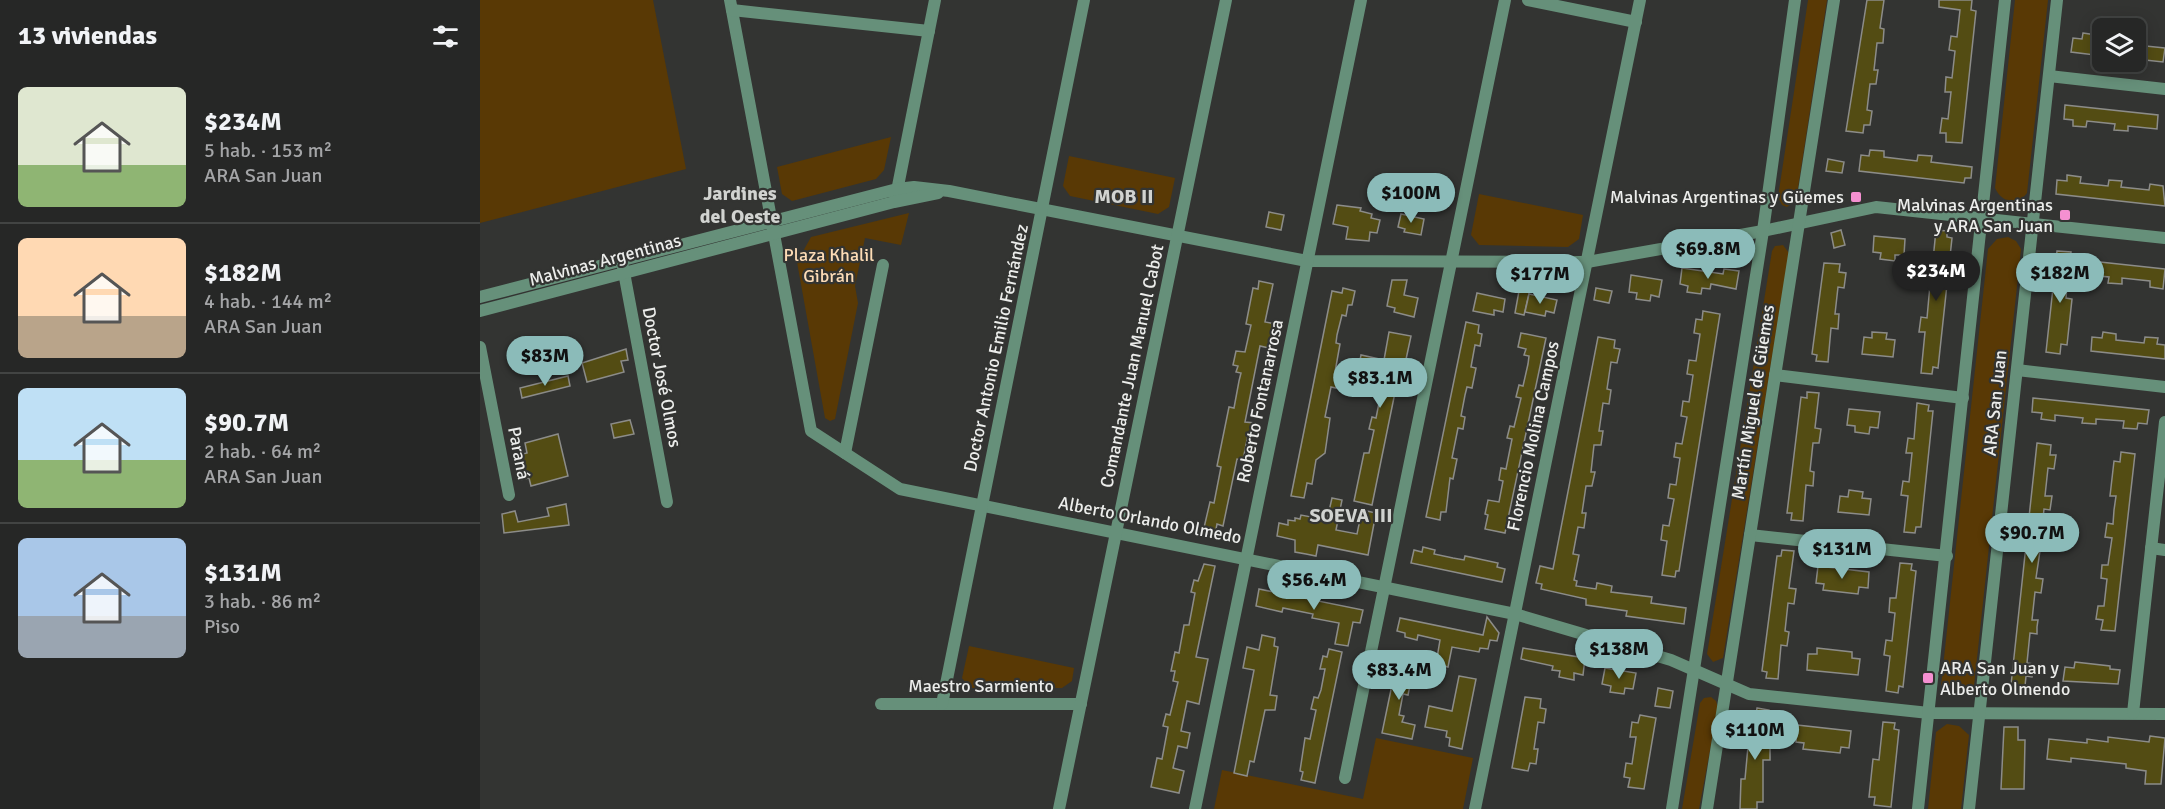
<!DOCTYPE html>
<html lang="es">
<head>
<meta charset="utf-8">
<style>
	:root { --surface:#262726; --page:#323332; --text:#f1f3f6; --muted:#a4a5a7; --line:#424443; --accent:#8bbbb9 }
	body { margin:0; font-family:Signika,sans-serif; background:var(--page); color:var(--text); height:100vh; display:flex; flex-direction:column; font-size:22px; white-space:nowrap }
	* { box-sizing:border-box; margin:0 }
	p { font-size:20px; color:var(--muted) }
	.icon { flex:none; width:33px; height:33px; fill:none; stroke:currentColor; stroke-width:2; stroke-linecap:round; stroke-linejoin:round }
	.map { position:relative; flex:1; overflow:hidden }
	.panel { display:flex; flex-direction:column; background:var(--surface); width:480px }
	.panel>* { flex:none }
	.buttons { position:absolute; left:1612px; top:18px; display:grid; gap:12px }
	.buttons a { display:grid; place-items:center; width:54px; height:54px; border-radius:9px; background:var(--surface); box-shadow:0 3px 15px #0003,0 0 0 2px var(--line); font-size:30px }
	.price { position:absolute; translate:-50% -51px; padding:0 14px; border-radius:21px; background:var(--accent); color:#111; font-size:20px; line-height:39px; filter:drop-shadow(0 2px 3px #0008) }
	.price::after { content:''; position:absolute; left:50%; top:36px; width:18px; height:14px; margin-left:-9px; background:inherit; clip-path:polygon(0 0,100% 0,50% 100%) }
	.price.active { background:#222; color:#fff }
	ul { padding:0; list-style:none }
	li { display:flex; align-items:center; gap:18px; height:150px; padding:0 18px }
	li+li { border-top:2px solid var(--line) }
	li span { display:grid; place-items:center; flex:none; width:168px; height:120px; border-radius:9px; color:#555 }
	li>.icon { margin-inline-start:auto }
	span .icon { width:72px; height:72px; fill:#fffc; stroke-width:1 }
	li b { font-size:26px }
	h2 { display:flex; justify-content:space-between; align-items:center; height:72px; padding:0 18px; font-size:26px }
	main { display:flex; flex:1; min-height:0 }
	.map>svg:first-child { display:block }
</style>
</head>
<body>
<main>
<section class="panel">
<h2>13 viviendas<svg class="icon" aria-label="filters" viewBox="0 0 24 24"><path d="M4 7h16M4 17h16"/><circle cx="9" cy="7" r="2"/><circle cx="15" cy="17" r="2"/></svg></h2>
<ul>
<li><span style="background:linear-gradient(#dfe7d0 65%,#8fb573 0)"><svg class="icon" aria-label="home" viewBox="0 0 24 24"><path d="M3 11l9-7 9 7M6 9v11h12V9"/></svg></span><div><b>$234M</b><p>5 hab. · 153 m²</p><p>ARA San Juan</p></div></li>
<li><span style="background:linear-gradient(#ffd9b3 65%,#b9a48a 0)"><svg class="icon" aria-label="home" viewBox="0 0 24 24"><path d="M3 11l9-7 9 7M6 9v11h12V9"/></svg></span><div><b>$182M</b><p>4 hab. · 144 m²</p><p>ARA San Juan</p></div></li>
<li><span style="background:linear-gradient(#bfe0f5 60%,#8fb573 0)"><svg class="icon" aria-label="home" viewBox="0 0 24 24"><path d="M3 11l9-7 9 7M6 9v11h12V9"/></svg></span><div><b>$90.7M</b><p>2 hab. · 64 m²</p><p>ARA San Juan</p></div></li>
<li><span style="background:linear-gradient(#a9c7e8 65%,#9aa5b1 0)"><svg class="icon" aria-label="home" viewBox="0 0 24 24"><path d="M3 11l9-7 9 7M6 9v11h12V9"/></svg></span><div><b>$131M</b><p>3 hab. · 86 m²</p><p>Piso</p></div></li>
</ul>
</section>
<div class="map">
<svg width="1685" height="809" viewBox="0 0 1685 809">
	<rect width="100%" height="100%" fill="#333432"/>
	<g fill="#593905">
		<polygon points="0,0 173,0 206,169 0,223"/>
		<polygon points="1328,0 1347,0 1316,201 1307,207 1302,205 1298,197"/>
		<path d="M1535,0H1568L1547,193C1537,206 1522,203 1515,188Z"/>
		<polygon points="411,137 404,170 396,179 312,201 302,194 297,167"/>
		<polygon points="589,156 695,178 689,207 678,214 590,196 583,186"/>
		<polygon points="999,194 1103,215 1099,239 1088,247 999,245 991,235"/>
		<polygon points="429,213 421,245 385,238 375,286 378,303 355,419 350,421 345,418 317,262 331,237"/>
		<path d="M1528,237L1536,241L1541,249L1494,686C1484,698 1470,698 1461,686L1508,249L1517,239Z"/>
		<polygon points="1303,245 1309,253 1243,658 1233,662 1227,654 1292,251 1295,246"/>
		<polygon points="489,646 594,668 592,681 582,688 490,688 482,678"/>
		<polygon points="1231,697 1236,701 1238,708 1219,809 1202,809 1220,703 1224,698"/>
		<polygon points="1467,724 1479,726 1489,735 1481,809 1448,809 1456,732"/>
		<polygon points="896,738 993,758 983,809 734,809 742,770 883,799"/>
	</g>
	<g fill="#534c13" stroke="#8c8c89" stroke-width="1.5">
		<polygon points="1387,0 1404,0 1400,28 1404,29 1403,43 1397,43 1394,70 1398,70 1396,84 1390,84 1387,110 1392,111 1390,125 1384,125 1383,133 1366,131"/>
		<polygon points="1459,0 1492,0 1491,10 1496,11 1482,143 1466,142 1466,133 1460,133 1462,118 1468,119 1471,92 1465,92 1466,77 1472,78 1475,51 1469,50 1471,36 1477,37 1480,10 1459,7"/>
		<polygon points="1603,33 1616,35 1616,41 1623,42 1623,56 1591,52 1593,38 1602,39"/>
		<polygon points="1656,45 1685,48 1683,62 1656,59"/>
		<polygon points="1585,105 1678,115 1677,129 1648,126 1648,131 1634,130 1635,124 1607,121 1606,127 1593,126 1593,120 1584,119"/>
		<polygon points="1390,150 1404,151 1404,157 1437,161 1438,155 1452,156 1451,162 1492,167 1491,178 1485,178 1484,183 1379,171 1381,155 1389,156"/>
		<polygon points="1348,159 1364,162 1362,173 1346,171"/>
		<polygon points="1587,175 1601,177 1600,183 1628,186 1629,180 1642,181 1641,187 1669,190 1670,184 1683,186 1685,206 1576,194 1577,180 1587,181"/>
		<polygon points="857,205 881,208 880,211 892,214 891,218 900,220 897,233 890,232 889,241 866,239 868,227 853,224"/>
		<polygon points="789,212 804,215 801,230 786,227"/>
		<polygon points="921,214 944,219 941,235 924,232 925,229 918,227"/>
		<polygon points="1361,230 1365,245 1354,248 1351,233"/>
		<polygon points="1456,230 1467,231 1467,237 1472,238 1458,368 1453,367 1452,374 1441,373 1445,332 1439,332 1441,317 1447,318 1450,285 1444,284 1446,269 1452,270"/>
		<polygon points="1394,236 1425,239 1424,255 1415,255 1415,261 1400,259 1401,253 1393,252"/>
		<polygon points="1577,251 1591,252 1590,262 1596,262 1595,276 1588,275 1586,298 1592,299 1587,345 1581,344 1580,354 1566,352"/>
		<polygon points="1620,262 1685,269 1683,289 1670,287 1670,281 1642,278 1642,284 1628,283 1629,277 1619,276"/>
		<polygon points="1344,263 1360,264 1359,272 1366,273 1364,288 1358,287 1355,314 1359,314 1358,329 1351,328 1348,362 1336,361 1337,355 1332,354"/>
		<polygon points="1202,268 1243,274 1244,269 1259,271 1256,289 1231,284 1230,289 1222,288 1221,294 1207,292 1208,286 1200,284"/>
		<polygon points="1151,275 1182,280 1179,297 1171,295 1170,301 1156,299 1157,293 1149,292"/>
		<polygon points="912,280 927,280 924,295 938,298 934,317 914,312 915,308 907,306"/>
		<polygon points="1041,280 1052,281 1044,315 1035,313"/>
		<polygon points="779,281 793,284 785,322 797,324 789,348 780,346 765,422 775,423 772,436 768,435 763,460 757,459 743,526 737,524 735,534 723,532 730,502 734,503 741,467 737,466 749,407 754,408 759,381 761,373 756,372 758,366 753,365 756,351 765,352 771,325 766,324 773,288 778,289"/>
		<polygon points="863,288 875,291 872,305 868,305 866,316 862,315 857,335 856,343 860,344 855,372 859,373 856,388 851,387 845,417 850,418 845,453 836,460 832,484 827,483 824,498 811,496 852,291 862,293"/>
		<polygon points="1116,288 1132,291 1129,303 1114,300"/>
		<polygon points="997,293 1025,299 1023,312 1014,310 1014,315 993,311"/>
		<polygon points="1049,294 1077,300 1074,313 1066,311 1065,316 1045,312"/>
		<polygon points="1223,311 1240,314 1199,571 1196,571 1195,577 1182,575 1187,541 1181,540 1183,525 1189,526 1194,499 1188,498 1190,484 1196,485 1200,458 1194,457 1196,443 1202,444 1207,417 1201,416 1203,401 1209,402 1213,375 1207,374 1209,360 1216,361 1220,334 1214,333 1216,319 1222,320"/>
		<polygon points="986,322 999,325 998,333 1002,334 1000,346 995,345 991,367 996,368 992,388 987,387 985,395 981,416 985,417 983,429 978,428 972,458 977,459 973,479 970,478 966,512 961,512 960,520 946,517"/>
		<polygon points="909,332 931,336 925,364 921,363 892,505 874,501 884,453 889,453 894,430 889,429 892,417 896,418 902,388 898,387 899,381 877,376 881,355 904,360"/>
		<polygon points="1392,332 1407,333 1406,339 1415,340 1413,357 1382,354 1384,337 1392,338"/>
		<polygon points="1623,332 1636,334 1636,340 1664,343 1665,337 1678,338 1677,344 1685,345 1685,359 1611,351 1612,337 1622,338"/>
		<polygon points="1041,333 1066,338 1025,533 1005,529 1008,515 1005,514 1008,500 1019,502 1023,481 1019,480 1021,468 1026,469 1032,439 1027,438 1030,426 1034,427 1041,398 1036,397 1039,385 1043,386 1048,364 1049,356 1044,355 1046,349 1038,347"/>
		<polygon points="1118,337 1135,340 1134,348 1140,349 1137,363 1131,362 1127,389 1131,390 1129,404 1123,403 1119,431 1123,431 1121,445 1114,445 1111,472 1115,472 1112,486 1106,486 1102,513 1106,513 1104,528 1098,527 1093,554 1099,555 1094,580 1097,581 1096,586 1116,589 1117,583 1132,586 1131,592 1172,597 1171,603 1206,608 1204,624 1146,616 1147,611 1106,605 1106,599 1061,589 1062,584 1056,583 1060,566 1073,569"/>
		<polygon points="146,349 148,360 141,361 144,372 107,382 102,363"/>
		<polygon points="88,376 90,386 42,398 40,388"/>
		<polygon points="1327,392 1339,393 1335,428 1341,429 1339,443 1333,443 1330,471 1334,472 1333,486 1326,485 1323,521 1311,520 1312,513 1307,513 1321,397 1327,398"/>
		<polygon points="1553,398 1669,410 1667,424 1658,423 1657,429 1643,428 1644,421 1616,419 1616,424 1602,423 1603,418 1575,415 1575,421 1561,419 1562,413 1552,412"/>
		<polygon points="1437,403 1449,405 1448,411 1453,411 1441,527 1436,527 1435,533 1424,532 1428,496 1421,495 1423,481 1429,482 1432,453 1426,453 1428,438 1434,439"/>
		<polygon points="1369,409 1400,412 1398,428 1390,427 1389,434 1375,432 1375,426 1367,425"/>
		<polygon points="150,420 154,434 134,438 131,424"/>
		<polygon points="78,434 88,476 51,486 49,478 39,480 35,456 47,453 45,443"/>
		<polygon points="1557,443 1571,445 1570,455 1576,455 1574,469 1568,468 1565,496 1572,496 1570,510 1564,509 1561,537 1567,538 1566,551 1560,551 1556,578 1563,579 1561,593 1555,592 1552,620 1558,620 1557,627 1557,634 1550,633 1547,663 1553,664 1552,677 1546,676 1545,686 1531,685"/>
		<polygon points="1641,452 1655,454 1635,631 1621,630 1623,620 1616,619 1618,606 1624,606 1627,579 1621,578 1622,565 1628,565 1632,538 1625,537 1627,523 1633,524 1634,510 1636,496 1630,496 1634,461 1640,462"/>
		<polygon points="1369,490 1383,492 1382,498 1391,499 1389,515 1358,512 1360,496 1368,497"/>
		<polygon points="852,498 862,500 856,530 877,534 882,510 896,513 888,555 838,545 836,556 826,554 815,552 815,540 797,536 799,523 808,525 808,520 815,521 815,518 820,519 821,515 847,520"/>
		<polygon points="86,504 89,525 24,533 22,514 35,511 38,522 69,516 67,508"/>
		<polygon points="943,547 955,550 954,554 973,558 984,560 985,556 1018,563 1017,567 1025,569 1022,582 931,563 934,550 942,552"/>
		<polygon points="1302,550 1314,551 1309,588 1316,589 1314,604 1308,603 1305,631 1309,632 1307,646 1301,645 1298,679 1286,678 1287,672 1282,671 1297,556 1301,556"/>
		<polygon points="1420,563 1432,564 1431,570 1436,571 1423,687 1419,686 1418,693 1406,691 1410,656 1404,655 1406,640 1412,641 1415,613 1409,612 1410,598 1416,598"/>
		<polygon points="724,564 735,566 716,657 728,659 719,704 707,701 701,731 710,733 707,748 698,746 693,768 704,771 699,793 671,787 677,758 682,759 688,727 683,726 686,714 690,715 698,682 693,681 695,671 691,671 695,652 699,653 704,625 709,625 715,593 711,592 714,580 718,581"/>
		<polygon points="1338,566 1389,572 1388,588 1379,587 1378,594 1343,590 1344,584 1336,583"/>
		<polygon points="779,589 883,610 880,623 873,622 868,646 855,644 859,623 832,618 833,614 803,608 802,612 776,606"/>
		<polygon points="1007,617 1019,633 1017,641 1010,640 1008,649 1000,648 999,652 972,647 968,667 956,664 960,640 938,635 937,640 925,637 925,633 917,631 920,618 1003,635"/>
		<polygon points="782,635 795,638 794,646 798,647 790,695 797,696 795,710 785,710 774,762 770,761 767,776 754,773 774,670 763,668 767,647 779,650"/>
		<polygon points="1043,648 1105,658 1103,675 1094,673 1094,680 1079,677 1080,671 1072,670 1073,666 1041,659"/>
		<polygon points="1337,648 1372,652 1372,658 1380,659 1378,675 1327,670 1328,654 1337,654"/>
		<polygon points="849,649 862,652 835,783 821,780 823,772 820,771 825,738 830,739 836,710 831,709 834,697 838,698 841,690 845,669 840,669 843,656 847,657"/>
		<polygon points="918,656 931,659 930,666 934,666 928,695 923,694 919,715 924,716 922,722 935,725 932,739 902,733"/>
		<polygon points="1595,662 1630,666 1630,669 1640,670 1638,684 1583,681 1585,667 1594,668"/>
		<polygon points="1125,668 1156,673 1153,689 1145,688 1144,694 1130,692 1131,686 1122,684"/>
		<polygon points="979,676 996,679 982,749 969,746 970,738 966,737 967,731 945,727 949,706 972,711"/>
		<polygon points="1178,688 1193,691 1190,708 1175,706"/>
		<polygon points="1045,697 1061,699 1060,708 1066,709 1064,723 1058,722 1054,749 1058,749 1056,764 1050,763 1048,771 1032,768"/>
		<polygon points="1277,708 1289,710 1285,745 1290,746 1290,760 1283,760 1283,802 1277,802 1277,809 1260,809 1261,779 1265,779 1271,714 1276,715"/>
		<polygon points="1160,715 1176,718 1164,789 1148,787 1150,778 1144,777 1146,763 1152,764 1156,737 1150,737 1152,722 1158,723"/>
		<polygon points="1403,722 1415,723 1414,729 1419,730 1411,807 1394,805 1395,797 1389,797 1393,759 1399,760"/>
		<polygon points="1317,725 1371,731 1369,748 1361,747 1360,753 1323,749 1324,743 1316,742"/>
		<polygon points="1524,727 1538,727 1538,740 1545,740 1544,789 1521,789"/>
		<polygon points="1670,736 1685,738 1681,784 1665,784 1666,771 1646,768 1646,764 1591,758 1591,762 1567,759 1569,739 1607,743 1607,739 1628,742 1628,737 1669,742"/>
	</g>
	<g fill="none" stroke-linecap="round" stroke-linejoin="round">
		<g stroke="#66907a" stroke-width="12">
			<polyline points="250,0 331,431 420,489 1035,614 1191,660 1269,694 1449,713 1685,714"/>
			<polyline points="1048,0 1156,22"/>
			<polyline points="252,10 449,31"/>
			<polyline points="1569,76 1685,89"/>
			<polyline points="416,196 455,0"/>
			<polyline points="143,267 187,502"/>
			<polyline points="0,297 417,189 434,187 469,191 827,261 1107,262 1283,231 1396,207 1685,238"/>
			<polyline points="0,311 414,202 458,193"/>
			<polyline points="0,347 29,495"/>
			<polyline points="1537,370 1685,387"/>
			<polyline points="1295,375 1483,398"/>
			<polyline points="365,453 403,265"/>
			<polyline points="1270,535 1467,556"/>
			<polyline points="1671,548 1685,550"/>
			<polyline points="401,704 601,704"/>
			<polyline points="462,704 604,0"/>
			<polyline points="1653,713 1685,422"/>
			<polyline points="865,778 1025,0"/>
			<polyline points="579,809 746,0"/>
			<polyline points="715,809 881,0"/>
			<polyline points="995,809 1160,0"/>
			<polyline points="1192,809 1283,231 1315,0"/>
			<polyline points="1227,809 1354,0"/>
			<polyline points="1438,809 1525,0"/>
			<polyline points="1489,809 1577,0"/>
		</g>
	</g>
	<g fill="#f590d1" stroke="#333432" stroke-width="2">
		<rect x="1370" y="191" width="12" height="12" rx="3"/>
		<rect x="1579" y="209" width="12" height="12" rx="3"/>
		<rect x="1442" y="672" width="12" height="12" rx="3"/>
	</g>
	<g text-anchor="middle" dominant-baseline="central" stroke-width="4.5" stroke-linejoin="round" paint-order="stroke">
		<g font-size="18" fill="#ecedeb" stroke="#333432" text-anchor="end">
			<text x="1364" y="197">Malvinas Argentinas y Güemes</text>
			<text x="1573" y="205">Malvinas Argentinas<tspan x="1573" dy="21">y ARA San Juan</tspan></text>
			<text x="1460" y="668" text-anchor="start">ARA San Juan y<tspan x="1460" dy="21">Alberto Olmendo</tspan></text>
		</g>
		<g font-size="18" fill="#fddcb6" stroke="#333432">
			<text x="349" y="255">Plaza Khalil<tspan x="349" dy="21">Gibrán</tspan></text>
		</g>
		<g font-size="18" fill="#ecedeb" stroke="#333432">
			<text transform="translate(125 260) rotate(-15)">Malvinas Argentinas</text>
			<text transform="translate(516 348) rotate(-78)">Doctor Antonio Emilio Fernández</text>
			<text transform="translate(652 366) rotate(-78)">Comandante Juan Manuel Cabot</text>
			<text transform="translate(182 377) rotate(79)">Doctor José Olmos</text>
			<text transform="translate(780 401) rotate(-78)">Roberto Fontanarrosa</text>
			<text transform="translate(1273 402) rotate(-81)">Martín Miguel de Güemes</text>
			<text transform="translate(1515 403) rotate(-84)">ARA San Juan</text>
			<text transform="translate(1053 436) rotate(-78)">Florencio Molina Campos</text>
			<text transform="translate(39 453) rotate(79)">Paraná</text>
			<text transform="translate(670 520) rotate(11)">Alberto Orlando Olmedo</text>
			<text x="501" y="686">Maestro Sarmiento</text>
		</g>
		<g font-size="20" font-weight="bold" fill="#d1d3d0" stroke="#333432">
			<text x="260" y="193">Jardines<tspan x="260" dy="23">del Oeste</tspan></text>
			<text x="644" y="196">MOB II</text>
			<text x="871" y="515">SOEVA III</text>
		</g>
	</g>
</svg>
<div class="buttons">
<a><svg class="icon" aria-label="layers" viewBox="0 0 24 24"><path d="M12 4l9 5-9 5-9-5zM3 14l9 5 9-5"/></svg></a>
</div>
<b class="price" style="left:931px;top:224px">$100M</b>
<b class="price" style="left:1228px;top:280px">$69.8M</b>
<b class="price active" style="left:1456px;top:302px">$234M</b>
<b class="price" style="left:1580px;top:304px">$182M</b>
<b class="price" style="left:1060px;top:305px">$177M</b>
<b class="price" style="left:65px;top:387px">$83M</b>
<b class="price" style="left:900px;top:409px">$83.1M</b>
<b class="price" style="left:1552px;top:564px">$90.7M</b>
<b class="price" style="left:1362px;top:580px">$131M</b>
<b class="price" style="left:834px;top:611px">$56.4M</b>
<b class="price" style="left:1139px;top:680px">$138M</b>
<b class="price" style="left:919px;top:701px">$83.4M</b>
<b class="price" style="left:1275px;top:761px">$110M</b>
</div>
</main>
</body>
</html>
